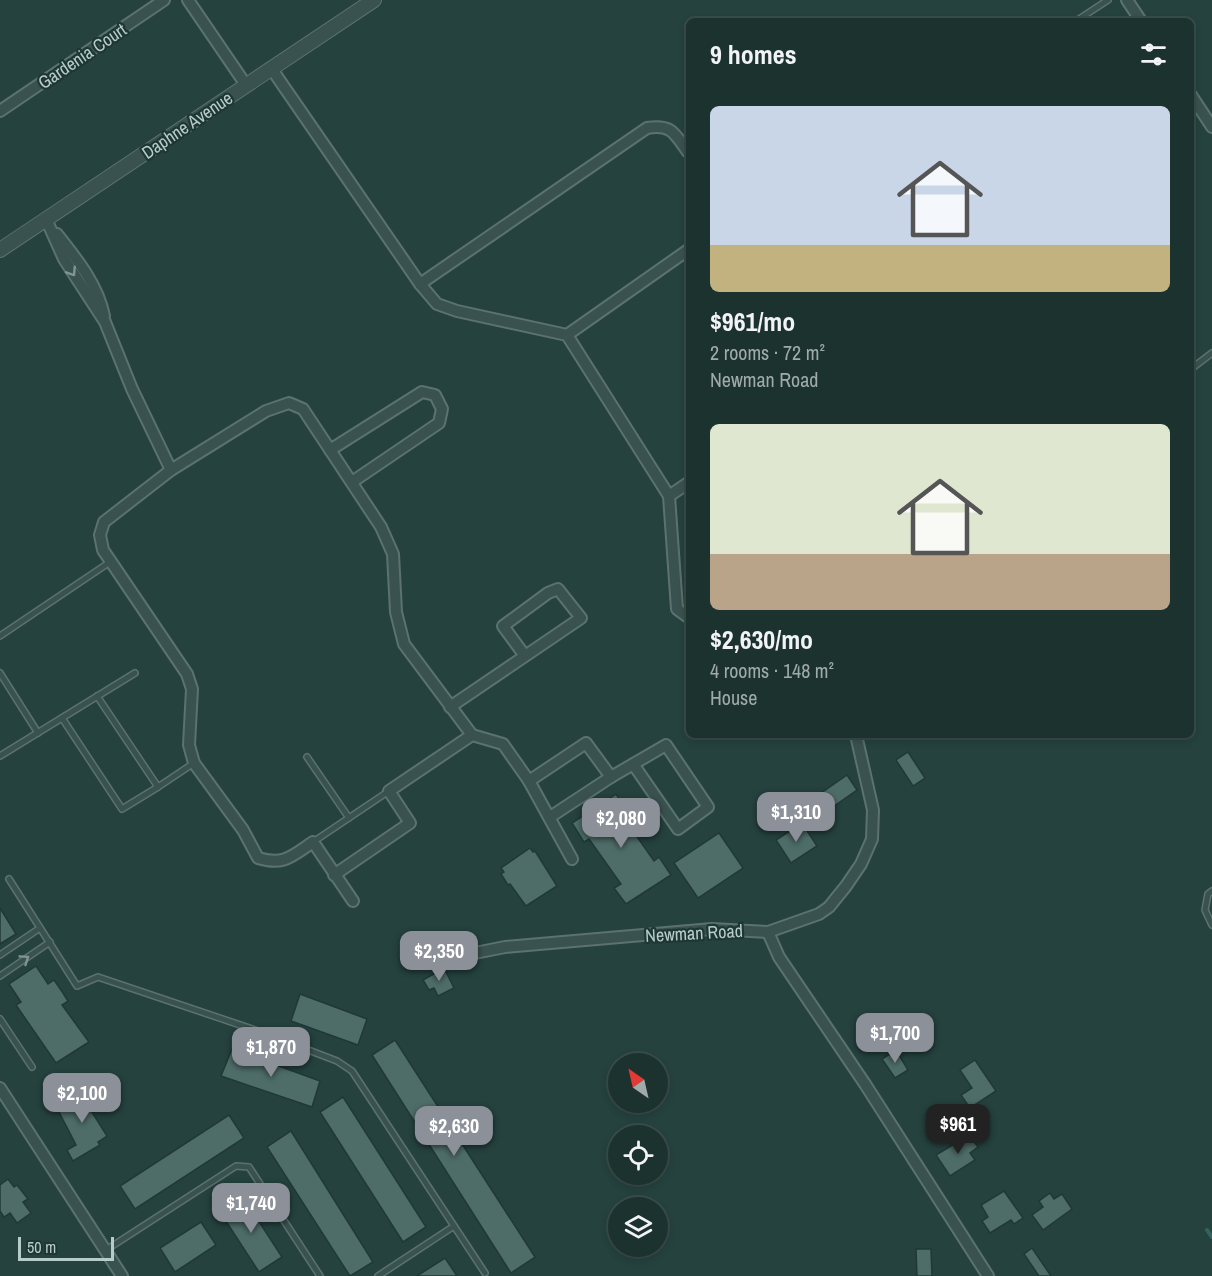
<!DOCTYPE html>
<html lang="en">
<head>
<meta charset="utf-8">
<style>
	:root { --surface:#1c322f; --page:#253a37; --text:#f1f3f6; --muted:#a0aaaa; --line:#3a4d4b; --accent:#8c9099 }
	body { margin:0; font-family:"Archivo Narrow",sans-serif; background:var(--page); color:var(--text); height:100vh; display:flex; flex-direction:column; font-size:22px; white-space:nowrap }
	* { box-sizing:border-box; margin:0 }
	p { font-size:20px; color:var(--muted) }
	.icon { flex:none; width:33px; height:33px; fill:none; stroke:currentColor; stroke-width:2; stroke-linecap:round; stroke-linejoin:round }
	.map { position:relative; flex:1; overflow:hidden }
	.sheet { position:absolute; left:686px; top:18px; width:508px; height:720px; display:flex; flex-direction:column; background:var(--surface); border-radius:9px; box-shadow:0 3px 9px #0003,0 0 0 2px var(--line) }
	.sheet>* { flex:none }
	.needle { width:39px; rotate:326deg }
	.buttons { position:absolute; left:608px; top:1053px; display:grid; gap:12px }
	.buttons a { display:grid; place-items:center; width:60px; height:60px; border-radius:50%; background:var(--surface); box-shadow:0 3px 9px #0003,0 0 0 2px var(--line); font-size:30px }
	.scale { position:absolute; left:18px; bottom:15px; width:96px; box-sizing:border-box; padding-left:6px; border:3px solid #b7ccca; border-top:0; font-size:16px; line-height:21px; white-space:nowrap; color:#b7ccca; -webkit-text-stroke:4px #1e3734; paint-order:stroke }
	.price { position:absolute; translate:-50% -51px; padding:0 14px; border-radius:12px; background:var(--accent); color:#fff; font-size:20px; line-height:39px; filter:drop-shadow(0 2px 3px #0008) }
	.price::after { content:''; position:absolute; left:50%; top:36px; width:18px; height:14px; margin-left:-9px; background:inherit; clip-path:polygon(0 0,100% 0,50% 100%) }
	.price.selected { background:#222; color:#fff }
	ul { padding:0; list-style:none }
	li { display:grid; align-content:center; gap:12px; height:318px; padding:0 24px }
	li span { display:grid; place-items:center; height:186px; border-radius:9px; color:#555 }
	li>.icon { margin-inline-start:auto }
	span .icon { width:108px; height:108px; fill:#fffc; stroke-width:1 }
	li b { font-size:26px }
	h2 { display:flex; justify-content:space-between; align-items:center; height:72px; padding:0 24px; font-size:26px }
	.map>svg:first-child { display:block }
</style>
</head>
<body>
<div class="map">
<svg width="1212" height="1276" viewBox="0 0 1212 1276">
	<rect width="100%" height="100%" fill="#25423f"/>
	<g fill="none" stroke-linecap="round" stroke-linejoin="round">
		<polyline stroke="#33635e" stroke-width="4" points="1207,1230 1212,1237"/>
	</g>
	<g fill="#4e6d69" stroke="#203936" stroke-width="1.5">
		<polygon points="908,752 925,778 913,786 896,760"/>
		<polygon points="847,775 857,790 827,811 817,796"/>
		<polygon points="616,794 628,813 623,817 654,861 659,857 671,875 626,904 614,888 621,884 589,839 584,842 572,823"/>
		<polygon points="802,823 817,846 791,863 776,840"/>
		<polygon points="719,833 743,868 698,898 674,863"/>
		<polygon points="530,848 533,852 535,851 557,886 526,906 510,884 508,885 501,874 504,872 501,868"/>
		<polygon points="0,908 16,934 0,944"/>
		<polygon points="36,966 48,984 54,980 63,993 68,1001 62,1005 89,1042 56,1063 16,1005 21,1002 9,984"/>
		<polygon points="444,968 454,988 438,996 434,988 429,990 423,980"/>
		<polygon points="300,994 367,1019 358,1045 291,1021"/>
		<polygon points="395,1040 535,1257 511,1273 372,1055"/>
		<polygon points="232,1049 320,1081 312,1107 221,1076"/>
		<polygon points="896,1050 908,1070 895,1078 882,1059"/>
		<polygon points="975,1060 996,1091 970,1108 961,1095 972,1088 960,1070"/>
		<polygon points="92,1088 101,1103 90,1109 107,1136 98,1142 100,1145 73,1161 67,1150 76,1145 57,1108"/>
		<polygon points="343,1097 426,1227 403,1242 320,1112"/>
		<polygon points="229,1115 244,1138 135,1209 120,1186"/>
		<polygon points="291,1131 373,1262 350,1276 267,1147"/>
		<polygon points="969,1135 978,1147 970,1153 975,1160 950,1176 936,1155"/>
		<polygon points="8,1179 14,1187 17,1185 28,1199 23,1202 31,1213 17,1223 10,1213 4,1217 0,1211 0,1185"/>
		<polygon points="1004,1191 1023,1218 1014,1224 1011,1220 990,1233 982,1221 988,1217 981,1205"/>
		<polygon points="1050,1193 1054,1199 1062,1194 1072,1209 1043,1230 1032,1215 1043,1207 1039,1201"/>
		<polygon points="243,1197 282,1257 259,1272 220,1212"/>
		<polygon points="201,1222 216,1245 175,1272 160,1248"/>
		<polygon points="1032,1248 1051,1276 1039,1276 1024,1254"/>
		<polygon points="916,1249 931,1249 932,1276 917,1276"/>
		<polygon points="445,1258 457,1276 417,1276"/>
	</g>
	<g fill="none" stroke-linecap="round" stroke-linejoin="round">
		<defs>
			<g id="service">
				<polyline points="1076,21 1108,0"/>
				<polyline points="1191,369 1212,353"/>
				<polyline points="0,636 110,562"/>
				<polyline points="0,673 38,733"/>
				<polyline points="97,696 158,787 194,763"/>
				<polyline points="62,718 122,809 158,787"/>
				<polyline points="0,756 135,673"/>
				<polyline points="307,757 349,818"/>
				<polyline points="313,842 389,791"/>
				<polyline points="9,879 77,986 98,977 264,1033 337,1061 352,1071 485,1273"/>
				<polyline points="1212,891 1208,894 1205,910 1212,925"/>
				<polyline points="0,955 40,928"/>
				<polyline points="0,976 50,942"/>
				<polyline points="0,1019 32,1067"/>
				<polyline points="106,1250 236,1166 249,1167 320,1276"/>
				<polyline points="378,1276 454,1226"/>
			</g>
			<g id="minor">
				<polyline points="188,0 246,85"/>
				<polyline points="1127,0 1141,21"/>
				<polyline points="271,68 420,284 437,304 457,311 567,335 669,496 677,609 688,617"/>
				<polyline points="1191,95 1212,127"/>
				<polyline points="0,111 164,0"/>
				<polyline points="46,219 64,259 105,322 132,389 171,470"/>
				<path d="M57,234C76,258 98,285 104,316"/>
				<path d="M420,284L647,128C672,124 674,133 688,152"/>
				<polyline points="567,335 688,250"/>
				<polyline points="330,450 422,392 435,395 442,409 439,423 352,482"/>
				<polyline points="669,496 688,483"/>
				<polyline points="450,707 581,618 558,589 548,593 503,626 525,656"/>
				<polyline points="611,777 666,745 708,807 678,829 633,764"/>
				<polyline points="529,781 586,743 611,777 550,817"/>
				<polyline points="334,875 410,823 389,791 472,735 503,744 529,781 572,859"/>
				<path d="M353,901L313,842C292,856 284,866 258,858L243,830L194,763L189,745L192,689L187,674L103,550L100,535L104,522L171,470L266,411L289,403L303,409L381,527L393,554L396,612L404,644L472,735"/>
				<polyline points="768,932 779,957 865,1084 988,1276"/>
				<polyline points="465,955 505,947 712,929 768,932 819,914 829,907 846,886 861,864 872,839 873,810 856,735"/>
				<polyline points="0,1088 122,1276"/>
			</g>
			<polyline id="tertiary" points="0,250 374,0"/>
		</defs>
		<use href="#service" stroke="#5b726f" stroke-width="8"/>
		<use href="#minor" stroke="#5b726f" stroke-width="14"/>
		<use href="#tertiary" stroke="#5b726f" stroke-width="16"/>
		<use href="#service" stroke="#3a524f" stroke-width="5"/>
		<use href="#minor" stroke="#3a524f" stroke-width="10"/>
		<use href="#tertiary" stroke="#3a524f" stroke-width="14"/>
	</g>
	<defs><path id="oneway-chevron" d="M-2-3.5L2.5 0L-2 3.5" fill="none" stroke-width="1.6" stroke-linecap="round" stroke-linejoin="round" transform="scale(1.5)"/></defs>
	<g stroke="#7f9593">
		<use href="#oneway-chevron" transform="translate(72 272) rotate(57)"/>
		<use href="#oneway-chevron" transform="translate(25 959) rotate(-34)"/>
	</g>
	<g text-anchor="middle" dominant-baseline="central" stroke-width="4.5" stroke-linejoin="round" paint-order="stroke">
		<g font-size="18" fill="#b7ccca" stroke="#1e3734">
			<text transform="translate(82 56) rotate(-34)">Gardenia Court</text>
			<text transform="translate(187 125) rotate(-34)">Daphne Avenue</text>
			<text transform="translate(694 933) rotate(-3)">Newman Road</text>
		</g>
	</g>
</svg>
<div class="buttons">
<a><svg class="needle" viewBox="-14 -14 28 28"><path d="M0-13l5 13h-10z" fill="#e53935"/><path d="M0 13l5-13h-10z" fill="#a0aaaa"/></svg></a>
<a><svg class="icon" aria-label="locate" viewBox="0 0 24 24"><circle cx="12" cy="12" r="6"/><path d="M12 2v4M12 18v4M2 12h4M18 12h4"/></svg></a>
<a><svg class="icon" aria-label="layers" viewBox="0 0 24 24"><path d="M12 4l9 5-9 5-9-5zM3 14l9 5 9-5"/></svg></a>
</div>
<div class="scale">50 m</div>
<b class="price" style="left:796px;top:843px">$1,310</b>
<b class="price" style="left:621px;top:849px">$2,080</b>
<b class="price" style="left:439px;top:982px">$2,350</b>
<b class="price" style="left:895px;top:1064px">$1,700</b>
<b class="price" style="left:271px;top:1078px">$1,870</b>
<b class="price" style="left:82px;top:1124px">$2,100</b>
<b class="price selected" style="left:958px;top:1155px">$961</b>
<b class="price" style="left:454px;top:1157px">$2,630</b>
<b class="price" style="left:251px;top:1234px">$1,740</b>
<section class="sheet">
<h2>9 homes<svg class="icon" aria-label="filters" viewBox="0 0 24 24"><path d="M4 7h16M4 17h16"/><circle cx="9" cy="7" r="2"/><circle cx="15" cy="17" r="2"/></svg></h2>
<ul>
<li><span style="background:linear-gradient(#c9d6e8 75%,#c2b280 0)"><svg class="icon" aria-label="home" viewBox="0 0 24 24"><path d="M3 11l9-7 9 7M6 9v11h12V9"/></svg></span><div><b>$961/mo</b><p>2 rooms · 72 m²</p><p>Newman Road</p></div></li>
<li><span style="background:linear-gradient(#dfe7d0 70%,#b9a48a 0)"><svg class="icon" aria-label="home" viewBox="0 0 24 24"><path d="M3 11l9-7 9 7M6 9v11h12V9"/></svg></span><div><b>$2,630/mo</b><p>4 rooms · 148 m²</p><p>House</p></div></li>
</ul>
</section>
</div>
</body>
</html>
